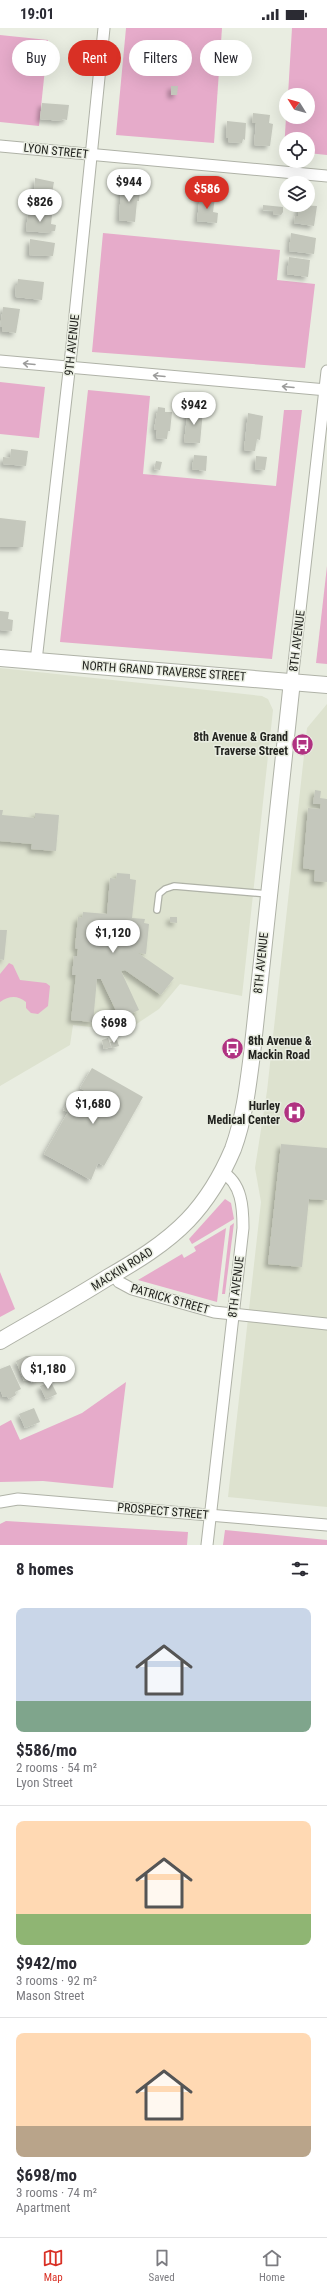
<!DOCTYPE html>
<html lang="en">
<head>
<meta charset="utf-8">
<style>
	:root { --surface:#fff; --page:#f7f7f7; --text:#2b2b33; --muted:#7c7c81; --line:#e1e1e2; --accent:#d93025 }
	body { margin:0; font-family:"Roboto Condensed",sans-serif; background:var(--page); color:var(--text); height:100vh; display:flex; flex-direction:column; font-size:15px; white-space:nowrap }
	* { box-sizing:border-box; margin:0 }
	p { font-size:13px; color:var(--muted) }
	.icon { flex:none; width:22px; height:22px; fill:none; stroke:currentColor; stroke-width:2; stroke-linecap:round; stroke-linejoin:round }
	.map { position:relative; height:1517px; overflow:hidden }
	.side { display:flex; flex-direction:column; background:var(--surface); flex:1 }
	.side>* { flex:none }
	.guide { position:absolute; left:12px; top:12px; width:303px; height:36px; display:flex; gap:8px }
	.needle { width:26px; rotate:307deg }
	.fabs { position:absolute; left:279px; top:60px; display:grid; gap:8px }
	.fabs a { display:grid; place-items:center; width:36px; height:36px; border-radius:50%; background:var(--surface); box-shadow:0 4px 16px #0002; font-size:20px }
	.price { position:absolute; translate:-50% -34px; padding:0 9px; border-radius:14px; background:#fff; color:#222; font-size:13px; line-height:26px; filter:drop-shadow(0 1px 2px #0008) }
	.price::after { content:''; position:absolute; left:50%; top:24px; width:12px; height:9px; margin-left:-6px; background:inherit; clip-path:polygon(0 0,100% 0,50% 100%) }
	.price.selected { background:var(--accent); color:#fff }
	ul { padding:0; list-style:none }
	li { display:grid; align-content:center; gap:8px; height:212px; padding:0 16px }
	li+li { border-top:1px solid var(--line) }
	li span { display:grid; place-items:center; height:124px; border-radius:8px; color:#555 }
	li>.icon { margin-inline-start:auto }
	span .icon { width:72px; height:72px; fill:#fffc; stroke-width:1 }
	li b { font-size:17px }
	h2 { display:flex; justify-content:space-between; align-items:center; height:48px; padding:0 16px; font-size:17px }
	.pill { padding:0 14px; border-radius:18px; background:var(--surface); box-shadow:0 4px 16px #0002; font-size:14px; line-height:36px }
	.pill.selected { background:var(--accent); color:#fff }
	.status { display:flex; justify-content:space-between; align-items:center; height:28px; padding:0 20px; background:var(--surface); direction:ltr }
	.status svg { height:11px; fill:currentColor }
	.menu { display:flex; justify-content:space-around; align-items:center; height:56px; border-top:1px solid var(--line); background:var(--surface); font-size:11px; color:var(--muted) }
	.menu a { display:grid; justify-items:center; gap:2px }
	.menu .selected { color:var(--accent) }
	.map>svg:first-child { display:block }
</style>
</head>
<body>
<div class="status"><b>19:01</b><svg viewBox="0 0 49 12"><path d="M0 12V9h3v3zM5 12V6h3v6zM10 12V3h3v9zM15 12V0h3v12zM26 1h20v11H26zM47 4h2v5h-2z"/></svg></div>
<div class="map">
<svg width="327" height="1517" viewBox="0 0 327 1517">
	<defs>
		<filter id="shadow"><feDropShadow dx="-3.5" dy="3.5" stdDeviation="2" flood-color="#0004"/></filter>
	</defs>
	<rect width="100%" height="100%" fill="#e9ede1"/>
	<g fill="#dde2cf">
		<polygon points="0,640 262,668 268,671 273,682 242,968 180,956 159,981 132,999 117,1002 73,997 70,1017 0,1058"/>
		<polygon points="327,676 327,1479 228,1469 261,1174 255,1140 267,1063 307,700"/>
	</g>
	<g fill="#e6abca">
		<polygon points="126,0 222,0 214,115 116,107"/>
		<polygon points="292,0 327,0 327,127 308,125 308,111 286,111 286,123 284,123 286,89 308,89 308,67 288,67"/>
		<polygon points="0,7 48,12 39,98 0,94"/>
		<polygon points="103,205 280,222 277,252 315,256 305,340 92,324"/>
		<polygon points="0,354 45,359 39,410 0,406"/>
		<polygon points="88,362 150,368 143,446 276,458 284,382 302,382 272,631 60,614"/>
		<polygon points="327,538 327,636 316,635"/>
		<path d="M9,935L13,937L20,952L46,955L50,958L48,978L38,986L31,985L26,980V974C17,967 9,968 0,974V946Z"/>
		<polygon points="225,1171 231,1175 234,1191 192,1216 189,1211"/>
		<polygon points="234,1195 225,1266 222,1266 230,1198"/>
		<polygon points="226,1200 217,1274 138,1252 182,1226 184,1230 196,1223 194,1219"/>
		<polygon points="0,1244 15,1281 0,1289"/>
		<polygon points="126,1354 113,1460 43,1453 0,1454 0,1398 11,1392 20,1412 82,1385"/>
		<polygon points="6,1493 188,1504 187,1517 0,1517 0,1496"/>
		<polygon points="225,1502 327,1512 327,1517 223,1517"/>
	</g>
	<g fill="#c4c7bc" filter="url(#shadow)">
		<polygon points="171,58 178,58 177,67 171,67"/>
		<polygon points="42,75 69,77 67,92 62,91 62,93 40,91"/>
		<polygon points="253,85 270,87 269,95 273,96 270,118 254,117 256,95 252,95"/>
		<polygon points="227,93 246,95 245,112 243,111 242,115 228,114 228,110 226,110"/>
		<polygon points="35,150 54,154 49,182 34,180"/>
		<polygon points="128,156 135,157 135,161 140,162 139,173 137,173 135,194 119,192 121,160 128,160"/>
		<polygon points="200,167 215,169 213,184 218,185 217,195 197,193"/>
		<polygon points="263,177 283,179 283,184 281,187 273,186 273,183 263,182"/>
		<polygon points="299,177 317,178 314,198 294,195 295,188 298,188"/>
		<polygon points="28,185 52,187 51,196 56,197 55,203 50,203 50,205 26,203"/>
		<polygon points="291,205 316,210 314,226 289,223"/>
		<polygon points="30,211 55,215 53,228 29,227"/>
		<polygon points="289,229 310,232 308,249 287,246"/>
		<polygon points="18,251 44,254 42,272 16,269 15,257 17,257"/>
		<polygon points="3,279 20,281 16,305 2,303 2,299 0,299"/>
		<polygon points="158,379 165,380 165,384 172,384 170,403 168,403 167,411 156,410 157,402 154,402"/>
		<polygon points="188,381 203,382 200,415 184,414"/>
		<polygon points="248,385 263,388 260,412 257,411 255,423 244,422"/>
		<polygon points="11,421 28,423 26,438 3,436 3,429 10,430"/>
		<polygon points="194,427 207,428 206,443 192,441"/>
		<polygon points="256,428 267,429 265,442 255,441"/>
		<polygon points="156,433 162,434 160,442 154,441"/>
		<polygon points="0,490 26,493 23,519 0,519"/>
		<polygon points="0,583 9,584 8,591 13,592 12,603 0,602"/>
		<polygon points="315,762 321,763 320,770 327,771 327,854 314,853 315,842 303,840 308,780 320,781 321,776 313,776"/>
		<polygon points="0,782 3,782 2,787 35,790 35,785 59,787 56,823 31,821 32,816 0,813"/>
		<polygon points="117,845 130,846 130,851 136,852 132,890 145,891 144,895 149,896 146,926 138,925 174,950 161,967 125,942 121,943 139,982 120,991 101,951 97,951 93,994 71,992 76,947 72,947 74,928 77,928 78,921 75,920 78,889 82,890 83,884 107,886 110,850 116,851"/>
		<polygon points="170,889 177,889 177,895 170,894"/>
		<polygon points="0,902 7,902 4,932 0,931"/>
		<polygon points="108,1010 111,1019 104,1021 102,1012"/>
		<polygon points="117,1012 119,1018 112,1020 110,1014"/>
		<polygon points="92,1040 143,1069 104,1138 98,1135 91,1152 44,1126 68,1084 63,1082 74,1064 102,1080 105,1074 80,1060"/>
		<polygon points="281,1116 327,1120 327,1172 309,1171 302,1239 268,1236"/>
		<polygon points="26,1328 32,1328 40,1347 37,1348 39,1352 32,1355 30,1351 24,1353 16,1333"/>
		<polygon points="10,1337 21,1361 15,1364 16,1367 9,1371 7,1368 3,1369 0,1361 0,1341"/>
		<polygon points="51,1354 57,1366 46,1371 40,1358"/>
		<polygon points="34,1380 40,1394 25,1400 19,1386"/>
	</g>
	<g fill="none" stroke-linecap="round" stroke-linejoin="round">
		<defs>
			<polyline id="lane" points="157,882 159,866 165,861 174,858 268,866"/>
			<g id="street">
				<polyline points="0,118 327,148"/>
				<polyline points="0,333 327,362"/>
				<polyline points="36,633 72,317 104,0"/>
				<polyline points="292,653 327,343"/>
				<polyline points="114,1247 119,1254 132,1261 214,1284 327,1296"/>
				<polyline points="0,1474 18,1471 327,1497"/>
				<path d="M207,1517L243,1200C243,1180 242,1155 222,1144"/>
			</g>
			<g id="secondary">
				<polyline points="0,630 327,657"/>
				<path d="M0,1313C36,1292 72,1272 107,1250C135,1234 165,1216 188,1192C207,1172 222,1147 233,1121C244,1091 248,1058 252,1026L292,653"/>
			</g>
		</defs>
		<use href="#lane" stroke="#afb2a7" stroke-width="8"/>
		<use href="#street" stroke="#afb2a7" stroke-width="13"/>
		<use href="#secondary" stroke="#afb2a7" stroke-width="18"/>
		<use href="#lane" stroke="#fff" stroke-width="5.5"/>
		<use href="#street" stroke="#fff" stroke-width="11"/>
		<use href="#secondary" stroke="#fff" stroke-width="16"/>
	</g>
	<defs><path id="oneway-shaft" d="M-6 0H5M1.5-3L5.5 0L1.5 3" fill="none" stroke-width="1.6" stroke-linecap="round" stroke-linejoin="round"/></defs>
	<g stroke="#9c9c9b">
		<use href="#oneway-shaft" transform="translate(29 336) rotate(-175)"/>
		<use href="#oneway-shaft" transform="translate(159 348) rotate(-175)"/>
		<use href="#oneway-shaft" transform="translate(288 359) rotate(-175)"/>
	</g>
	<defs>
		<symbol id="bus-disc" viewBox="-11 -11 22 22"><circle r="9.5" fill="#b03281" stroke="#e9ede1"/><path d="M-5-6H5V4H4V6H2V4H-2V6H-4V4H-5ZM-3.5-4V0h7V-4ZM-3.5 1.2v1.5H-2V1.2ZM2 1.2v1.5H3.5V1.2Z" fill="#fff"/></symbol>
		<symbol id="hospital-disc" viewBox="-11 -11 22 22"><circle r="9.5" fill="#b03281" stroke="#e9ede1"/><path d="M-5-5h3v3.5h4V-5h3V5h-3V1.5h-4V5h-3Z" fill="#fff"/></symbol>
	</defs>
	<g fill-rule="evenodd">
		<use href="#bus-disc" x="290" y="704" width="25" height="25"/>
		<use href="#bus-disc" x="220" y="1008" width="25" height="25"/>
		<use href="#hospital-disc" x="282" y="1072" width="25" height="25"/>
	</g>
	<g text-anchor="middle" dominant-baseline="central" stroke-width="3" stroke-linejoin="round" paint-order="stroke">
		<g font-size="12" fill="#232420" stroke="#e9ede1">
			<text transform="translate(56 123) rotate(6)">LYON STREET</text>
			<text transform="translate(72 317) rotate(-84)">9TH AVENUE</text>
			<text transform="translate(297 613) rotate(-83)">8TH AVENUE</text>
			<text transform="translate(164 643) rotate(4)">NORTH GRAND TRAVERSE STREET</text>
			<text transform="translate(261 935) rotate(-84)">8TH AVENUE</text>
			<text transform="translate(122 1241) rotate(-32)">MACKIN ROAD</text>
			<text transform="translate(236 1259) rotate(-83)">8TH AVENUE</text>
			<text transform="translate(170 1271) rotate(16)">PATRICK STREET</text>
			<text transform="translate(163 1483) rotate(5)">PROSPECT STREET</text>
		</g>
		<g font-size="12" font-weight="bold" fill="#232420" stroke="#e9ede1" text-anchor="end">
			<text x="288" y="709">8th Avenue &amp; Grand<tspan x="288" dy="14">Traverse Street</tspan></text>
			<text x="248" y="1013" text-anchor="start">8th Avenue &amp;<tspan x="248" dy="14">Mackin Road</tspan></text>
			<text x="280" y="1078">Hurley<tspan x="280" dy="14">Medical Center</tspan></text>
		</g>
	</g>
</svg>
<div class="fabs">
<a><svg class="needle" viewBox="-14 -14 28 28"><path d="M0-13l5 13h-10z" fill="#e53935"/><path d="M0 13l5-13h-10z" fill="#7c7c81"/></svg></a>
<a><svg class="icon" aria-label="locate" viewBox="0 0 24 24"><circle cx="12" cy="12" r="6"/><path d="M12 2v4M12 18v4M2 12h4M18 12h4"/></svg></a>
<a><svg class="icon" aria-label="layers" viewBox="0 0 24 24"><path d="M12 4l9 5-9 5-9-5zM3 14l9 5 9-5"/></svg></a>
</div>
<b class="price" style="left:129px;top:175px">$944</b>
<b class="price selected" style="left:207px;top:182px">$586</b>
<b class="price" style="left:40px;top:195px">$826</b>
<b class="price" style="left:194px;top:398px">$942</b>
<b class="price" style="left:113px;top:926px">$1,120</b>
<b class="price" style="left:114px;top:1016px">$698</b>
<b class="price" style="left:93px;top:1097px">$1,680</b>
<b class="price" style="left:48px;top:1362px">$1,180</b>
<div class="guide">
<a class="pill">Buy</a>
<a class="pill selected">Rent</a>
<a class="pill">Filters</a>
<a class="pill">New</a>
</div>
</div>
<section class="side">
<h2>8 homes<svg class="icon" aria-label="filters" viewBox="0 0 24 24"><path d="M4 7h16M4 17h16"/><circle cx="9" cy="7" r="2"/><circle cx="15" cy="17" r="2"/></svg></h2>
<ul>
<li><span style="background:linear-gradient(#c9d6e8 75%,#7fa58c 0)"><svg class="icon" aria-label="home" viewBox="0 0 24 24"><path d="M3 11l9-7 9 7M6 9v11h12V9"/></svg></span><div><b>$586/mo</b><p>2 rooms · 54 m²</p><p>Lyon Street</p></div></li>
<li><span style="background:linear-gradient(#ffd9b3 75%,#8fb573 0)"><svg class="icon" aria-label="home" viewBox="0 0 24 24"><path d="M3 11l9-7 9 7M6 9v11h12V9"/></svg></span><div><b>$942/mo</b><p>3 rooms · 92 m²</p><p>Mason Street</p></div></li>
<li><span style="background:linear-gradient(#ffd9b3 75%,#b9a48a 0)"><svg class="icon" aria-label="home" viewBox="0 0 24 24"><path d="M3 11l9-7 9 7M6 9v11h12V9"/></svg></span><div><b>$698/mo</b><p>3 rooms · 74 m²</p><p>Apartment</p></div></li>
</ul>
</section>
<nav class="menu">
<a class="selected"><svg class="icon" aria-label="map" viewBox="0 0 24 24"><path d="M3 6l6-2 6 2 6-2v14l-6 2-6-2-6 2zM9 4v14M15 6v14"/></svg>Map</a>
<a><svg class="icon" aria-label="saved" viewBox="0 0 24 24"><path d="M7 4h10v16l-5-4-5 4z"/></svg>Saved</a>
<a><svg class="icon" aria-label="home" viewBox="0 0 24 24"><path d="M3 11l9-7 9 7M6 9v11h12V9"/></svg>Home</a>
</nav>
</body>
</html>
